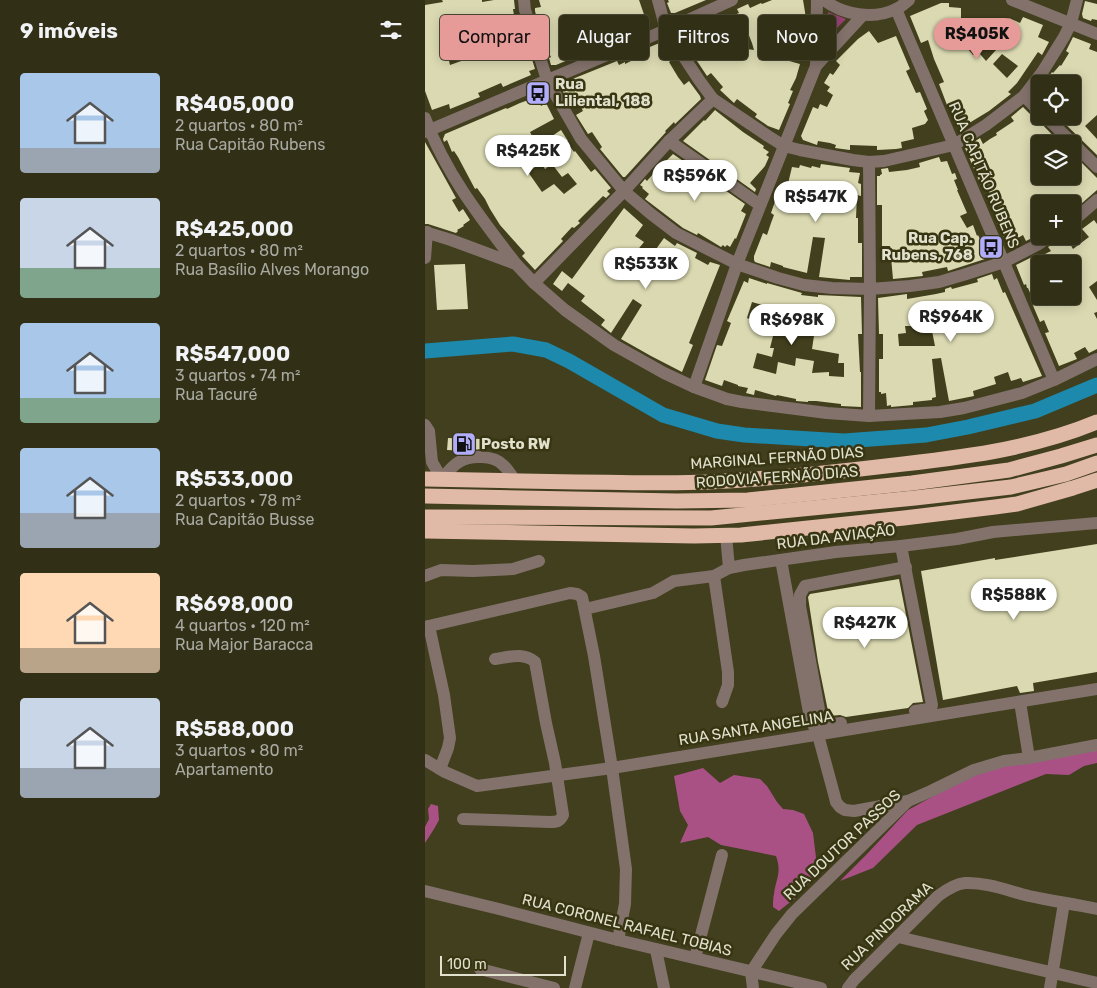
<!DOCTYPE html>
<html lang="pt">
<head>
<meta charset="utf-8">
<style>
	:root { --surface:#312f16; --page:#39371f; --text:#f1f3f6; --muted:#a8a9a1; --line:#4c4a35; --accent:#e69b98 }
	body { margin:0; font-family:Rubik,sans-serif; background:var(--page); color:var(--text); height:100vh; display:flex; flex-direction:column; font-size:19px; white-space:nowrap }
	* { box-sizing:border-box; margin:0 }
	p { font-size:16px; color:var(--muted) }
	.icon { flex:none; width:28px; height:28px; fill:none; stroke:currentColor; stroke-width:2; stroke-linecap:round; stroke-linejoin:round }
	.map { position:relative; flex:1; overflow:hidden }
	.sheet { display:flex; flex-direction:column; background:var(--surface); width:425px }
	.sheet>* { flex:none }
	.top-card { position:absolute; left:15px; top:15px; width:475px; height:45px; display:flex; gap:10px }
	.controls { position:absolute; left:606px; top:75px; display:grid; gap:10px }
	.controls a { display:grid; place-items:center; width:50px; height:50px; border-radius:5px; background:var(--surface); box-shadow:0 2px 12px #0003,0 0 0 1px var(--line); font-size:25px }
	.scale { position:absolute; left:15px; bottom:12px; width:126px; box-sizing:border-box; padding-left:5px; border:2px solid #e2e1ce; border-top:0; font-size:14px; line-height:18px; white-space:nowrap; color:#e2e1ce; -webkit-text-stroke:4px #373512; paint-order:stroke }
	.price { position:absolute; translate:-50% -42px; padding:0 11px; border-radius:18px; background:#fff; color:#222; font-size:16px; line-height:32px; filter:drop-shadow(0 1px 2px #0008) }
	.price::after { content:''; position:absolute; left:50%; top:30px; width:15px; height:11px; margin-left:-8px; background:inherit; clip-path:polygon(0 0,100% 0,50% 100%) }
	.price.on { background:var(--accent); color:#111 }
	ul { padding:0; list-style:none }
	li { display:flex; align-items:center; gap:15px; height:125px; padding:0 20px }
	li span { display:grid; place-items:center; flex:none; width:140px; height:100px; border-radius:5px; color:#555 }
	li>.icon { margin-inline-start:auto }
	span .icon { width:60px; height:60px; fill:#fffc; stroke-width:1 }
	li b { font-size:21px }
	h2 { display:flex; justify-content:space-between; align-items:center; height:60px; padding:0 20px; font-size:21px }
	.tag { padding:0 18px; border-radius:5px; background:var(--surface); box-shadow:0 2px 12px #0003,0 0 0 1px var(--line); font-size:18px; line-height:45px }
	.tag.on { background:var(--accent); color:#111 }
	main { display:flex; flex:1; min-height:0 }
	.map>svg:first-child { display:block }
</style>
</head>
<body>
<main>
<section class="sheet">
<h2>9 imóveis<svg class="icon" aria-label="filters" viewBox="0 0 24 24"><path d="M4 7h16M4 17h16"/><circle cx="9" cy="7" r="2"/><circle cx="15" cy="17" r="2"/></svg></h2>
<ul>
<li><span style="background:linear-gradient(#a9c7e8 75%,#9aa5b1 0)"><svg class="icon" aria-label="home" viewBox="0 0 24 24"><path d="M3 11l9-7 9 7M6 9v11h12V9"/></svg></span><div><b>R$405,000</b><p>2 quartos · 80 m²</p><p>Rua Capitão Rubens</p></div></li>
<li><span style="background:linear-gradient(#c9d6e8 70%,#7fa58c 0)"><svg class="icon" aria-label="home" viewBox="0 0 24 24"><path d="M3 11l9-7 9 7M6 9v11h12V9"/></svg></span><div><b>R$425,000</b><p>2 quartos · 80 m²</p><p>Rua Basílio Alves Morango</p></div></li>
<li><span style="background:linear-gradient(#a9c7e8 75%,#7fa58c 0)"><svg class="icon" aria-label="home" viewBox="0 0 24 24"><path d="M3 11l9-7 9 7M6 9v11h12V9"/></svg></span><div><b>R$547,000</b><p>3 quartos · 74 m²</p><p>Rua Tacuré</p></div></li>
<li><span style="background:linear-gradient(#a9c7e8 65%,#9aa5b1 0)"><svg class="icon" aria-label="home" viewBox="0 0 24 24"><path d="M3 11l9-7 9 7M6 9v11h12V9"/></svg></span><div><b>R$533,000</b><p>2 quartos · 78 m²</p><p>Rua Capitão Busse</p></div></li>
<li><span style="background:linear-gradient(#ffd9b3 75%,#b9a48a 0)"><svg class="icon" aria-label="home" viewBox="0 0 24 24"><path d="M3 11l9-7 9 7M6 9v11h12V9"/></svg></span><div><b>R$698,000</b><p>4 quartos · 120 m²</p><p>Rua Major Baracca</p></div></li>
<li><span style="background:linear-gradient(#c9d6e8 70%,#9aa5b1 0)"><svg class="icon" aria-label="home" viewBox="0 0 24 24"><path d="M3 11l9-7 9 7M6 9v11h12V9"/></svg></span><div><b>R$588,000</b><p>3 quartos · 80 m²</p><p>Apartamento</p></div></li>
</ul>
</section>
<div class="map">
<svg width="672" height="988" viewBox="0 0 672 988">
	<rect width="100%" height="100%" fill="#413f1d"/>
	<polygon fill="#974174" points="403,12 421,19 402,38"/>
	<g fill="#a95185">
		<polygon points="672,748 672,763 659,766 644,775 621,774 492,825 448,868 415,881 442,854 483,810 545,776 581,766"/>
		<path d="M278,768L295,783L309,775L335,779L342,786L352,802L358,809L368,810L379,814L388,833L393,874L369,899L354,911L348,907C348,902 348,898 349,894C351,878 357,873 351,856L296,845L283,837L255,843L263,825L255,811L249,776Z"/>
		<polygon points="6,804 13,806 14,820 9,829 0,843 0,827 4,819 3,809"/>
	</g>
	<g fill="none" stroke-linecap="round" stroke-linejoin="round">
		<polyline stroke="#1d89ac" stroke-width="15" points="0,351 88,344 121,350 144,361 238,415 292,431 319,435 419,441 501,435 543,427 610,411 672,385"/>
	</g>
	<g fill="#dad9b1" fill-rule="evenodd">
		<path d="M17,0H57V2L69,0H89L90,9H88L90,22H93L94,28V32H93L97,47L103,46L110,69L104,71L106,75L78,87L76,83L53,93L55,97L25,109L24,104L7,110L0,91V5L18,2ZM68,18L74,40L56,45L50,21ZM32,42L39,60L25,65L20,44Z"/>
		<polygon points="114,0 214,0 223,26 180,44 178,39 160,47 162,52 131,65 126,65 124,58 126,57 121,47 124,46 118,22 113,23 110,11 110,8 116,7"/>
		<polygon points="243,0 281,0 250,13 246,13 242,3 244,2"/>
		<path d="M347,0H378L380,12L382,28V44L352,43L350,57L375,64L371,78L365,90L368,91L363,103L365,104L354,130L343,126L330,117L332,114L312,99L309,103L295,90L298,87L286,73L282,76L258,40L254,33L277,24L279,27L314,13L312,9L323,4L325,8L336,3L337,4ZM321,28L327,43L329,50L314,48L308,33Z"/>
		<polygon points="660,1 672,4 672,20 667,19 666,21 658,18 657,14"/>
		<path d="M516,3H524V7L536,8V24H533V37L544,38L543,49L548,55L555,54L561,61L571,50L578,33L571,29L574,19L582,23L584,18L595,23L598,17L618,25L613,37L624,42L617,55L613,52L592,83L583,92L586,94L564,111L536,128L531,126L529,121L531,120L524,104L522,105L514,84L519,82L509,59L503,40L496,43L485,16ZM577,54L593,66L582,78L568,64Z"/>
		<polygon points="444,31 453,43 471,36 485,69 481,71 491,93 495,92 502,109 499,111 503,120 500,124 487,128 489,139 476,142 477,148 471,149 452,150 452,146 425,145 425,150 410,148 411,145 405,143 393,141 392,145 378,140 376,136 388,107 393,109 395,104 402,107 408,95 402,91 405,87 399,83 405,73 408,75 415,65 411,61 433,39"/>
		<polygon points="648,37 666,44 664,49 672,52 672,115 660,126 672,139 672,155 632,116 648,116 648,84 619,84 627,72 628,73 635,65 636,66 644,53 641,51"/>
		<polygon points="237,42 248,59 244,62 253,77 259,85 264,81 275,96 276,99 250,124 249,122 240,131 241,132 200,177 198,177 175,149 177,147 167,132 163,134 151,115 158,111 152,99 144,102 137,90 138,86 140,82 192,61 194,65 200,62 200,64 212,58 210,53"/>
		<path d="M112,97L116,106L121,103L129,119L105,132L112,146L136,130L143,141H141L149,152L150,151L166,172L170,169L186,188L182,191L185,194L181,198L178,196L153,221L155,223L149,228L147,227L136,239L138,241L110,270L97,256L100,253L75,225L65,209L60,199L52,188L50,189L33,157L29,151L27,152L22,140L19,142L18,139L20,134L81,108L82,109L95,103ZM116,163L120,169L127,164L137,177L143,173L152,184L139,194L129,184L117,192L103,172Z"/>
		<polygon points="598,107 609,118 613,120 636,144 615,144 615,176 648,176 648,154 672,178 672,190 648,211 648,204 624,204 622,201 615,204 615,205 610,207 615,216 615,228 609,231 611,236 601,241 598,235 582,244 571,220 575,218 567,202 568,202 562,186 559,187 558,184 556,185 540,148 555,138 558,144 565,139 572,135 571,133 589,121 586,117"/>
		<polygon points="290,110 318,132 339,146 338,148 344,152 341,155 344,157 340,166 325,183 331,189 330,192 258,141 279,120 280,121"/>
		<polygon points="0,142 31,198 27,200 34,212 38,209 45,220 38,225 39,226 32,230 33,231 31,233 3,224 0,224"/>
		<polygon points="248,154 320,204 316,211 321,214 311,239 310,238 305,247 302,245 300,247 298,245 296,247 273,233 272,235 258,228 220,199 224,194 217,188 218,187 215,185 220,179 222,181 234,167 235,167"/>
		<polygon points="514,157 516,162 522,161 527,174 530,173 532,179 529,180 533,190 532,190 542,213 535,216 542,228 548,225 552,236 553,235 560,249 562,248 564,255 563,258 523,271 522,267 497,272 498,276 468,279 465,246 457,246 457,205 452,205 452,176 455,176 455,175 457,174 456,169 463,168 464,172 482,170 495,167 494,163"/>
		<polygon points="396,164 425,168 424,172 435,173 433,183 436,184 436,196 432,195 431,218 433,218 433,243 437,243 437,277 425,277 425,280 394,277 400,238 388,237 382,273 358,267 358,266 346,262 345,267 330,262 329,260 329,256 338,233 342,235 346,223 349,215 346,213 354,190 361,192 367,167 374,168 375,165 386,168 387,166 395,168"/>
		<polygon points="199,208 218,225 210,236 219,242 207,257 219,266 239,238 250,246 252,243 272,253 270,258 283,265 285,262 295,265 264,343 268,345 257,372 226,356 196,339 217,305 208,299 186,333 176,325 180,320 156,301 160,296 143,283 137,291 128,284 137,271 147,279"/>
		<path d="M669,220L672,224V281L664,287L672,300V312L669,313L672,319V349L664,353L660,347L649,353L652,359L634,366L620,333L624,332L619,320L615,322L606,301L608,300L603,288H602L601,284L599,285L591,265L611,255L612,257H614L626,251L623,247L641,237L648,249L664,237L657,229ZM615,264H648V296H615Z"/>
		<polygon points="40,264 43,309 12,310 9,265"/>
		<path d="M567,274L569,280L572,278L578,293L580,292L617,376L598,382L596,378L586,381L583,372L569,377L571,384L548,391L549,396L524,401L516,358L507,359L511,397L507,398V400L488,402V405L466,407V405L462,406L461,393L456,394V392H454V359H458V334H454L453,298L482,294V299L511,294L520,292V289L526,287L527,289L553,282L552,279ZM499,318L501,332L507,331L510,346H474L473,334L481,333L480,326H486L485,320Z"/>
		<path d="M324,278L342,284V283L377,293L376,295L393,297V295L436,297L437,334H433L435,372H436V407L416,406V404L391,401H383V402L371,401V399L352,395L351,396L330,390L329,395L321,393L323,388L313,386V385L299,380L297,386L280,380L292,345L297,346L306,323L302,321L319,281L323,283ZM327,302L341,306L336,323L322,318ZM374,327L390,329L387,349L414,354L413,363H419V377L404,376V372L387,373L389,361L371,358L370,366L353,362L351,374L328,368L332,353L347,357L349,348H345L350,328L373,332Z"/>
		<polygon points="23,438 56,439 56,449 41,451 22,450"/>
		<polygon points="672,544 672,672 608,683 609,691 595,693 592,686 518,700 496,571 570,558 570,560"/>
		<polygon points="474,579 498,702 488,703 483,708 421,717 415,715 404,716 393,662 383,597 385,594"/>
	</g>
	<g fill="none" stroke-linecap="round" stroke-linejoin="round">
		<g stroke="#83726b" stroke-width="12">
			<polyline points="99,0 100,10 122,80 156,139 199,191 226,214 251,233 312,264 353,278 379,285 407,288 445,289 485,286 514,282 538,275 579,262 614,244 625,236"/>
			<polyline points="233,0 241,30 274,80 288,99 343,136 359,146 375,150 428,160 444,162 459,161 529,145 561,125 599,96 618,71 639,37 646,23 652,0"/>
			<path d="M399,0C418,15 449,20 471,9C476,7 480,3 484,0"/>
			<polyline points="587,0 672,34"/>
			<polyline points="471,9 629,380"/>
			<polyline points="391,66 438,15"/>
			<polyline points="599,96 615,112"/>
			<polyline points="620,116 672,167"/>
			<path d="M0,118C21,174 55,217 91,264"/>
			<polyline points="0,132 241,30 307,0"/>
			<polyline points="244,141 335,205"/>
			<polyline points="648,221 672,200"/>
			<polyline points="0,232 26,240 91,264 109,283 140,310 189,345 239,373 269,387 302,399 317,402 402,413 444,416 515,412 539,408 597,393 629,380 672,359"/>
			<polyline points="0,258 2,232"/>
			<polyline points="109,283 199,191 244,141 288,99"/>
			<polyline points="269,387 312,264 391,66 392,0"/>
			<polyline points="444,416 445,289 444,162"/>
			<path d="M0,425L4,431L7,462L17,479C22,473 27,466 34,462C45,455 69,455 78,465C83,469 86,475 90,480"/>
			<polyline points="301,535 304,568"/>
			<polyline points="476,546 507,705 506,708 504,709 490,711"/>
			<polyline points="356,560 385,718 393,735 409,794 411,802 415,807 420,810 429,811 483,801"/>
			<polyline points="0,576 16,570 48,571 88,569 114,561"/>
			<polyline points="289,576 303,672 303,685 297,702"/>
			<polyline points="160,609 228,593 249,581 289,576 304,568 319,565 411,552 476,546 532,539 568,532 672,523"/>
			<polyline points="4,626 19,695 25,738 23,748 15,769"/>
			<polyline points="0,627 145,593 152,594 157,597 169,656 187,768 201,869 200,904 193,940"/>
			<polyline points="595,702 604,758"/>
			<polyline points="416,723 402,725 398,723 395,715 375,606 375,595 380,586 481,567"/>
			<polyline points="0,760 20,772 52,786 187,768 672,689"/>
			<path d="M38,819L125,822C131,822 135,822 138,815L130,763L121,723L110,662C99,652 84,657 70,659"/>
			<polyline points="0,891 74,909 193,940 396,988"/>
			<polyline points="473,937 672,983"/>
			<polyline points="231,950 239,988"/>
			<polyline points="270,958 297,855"/>
			<polyline points="55,969 129,988"/>
			<polyline points="150,988 164,933"/>
			<polyline points="328,988 326,972 351,934 367,914 483,801 506,791 549,770 579,761 604,758 672,745"/>
			<path d="M423,988L429,980L513,896C521,890 530,884 540,883C562,882 584,891 604,896C627,901 649,904 672,909"/>
			<polyline points="625,988 639,903"/>
		</g>
		<g stroke="#e1b9a7" stroke-width="15">
			<path d="M0,479C51,480 101,481 152,482C196,482 240,484 284,482C343,479 403,473 461,466C533,458 605,450 672,422"/>
			<polyline points="0,496 252,501 323,500 487,483 584,470 636,456 672,445"/>
			<polyline points="0,517 286,518 490,498 586,487 641,474 672,463"/>
			<polyline points="0,531 269,536 316,535 479,518 570,507 592,504 648,488 672,480"/>
		</g>
	</g>
	<defs>
		<symbol id="bus-square" viewBox="-11 -11 22 22"><rect x="-9" y="-9" width="18" height="18" rx="4" fill="#b1adfa" stroke="#373512"/><path d="M-5-6H5V4H4V6H2V4H-2V6H-4V4H-5ZM-3.5-4V0h7V-4ZM-3.5 1.2v1.5H-2V1.2ZM2 1.2v1.5H3.5V1.2Z" fill="#111"/></symbol>
		<symbol id="fuel-square" viewBox="-11 -11 22 22"><rect x="-9" y="-9" width="18" height="18" rx="4" fill="#b1adfa" stroke="#373512"/><path d="M-5.5-6h7V0h2V4h1.3V-2.5L3-4.5l.8-.8L6-3V5H2.5V1h-1V6h-7ZM-4.2-4.7v3.2H.2V-4.7Z" fill="#111"/></symbol>
	</defs>
	<g fill-rule="evenodd">
		<use href="#bus-square" x="99" y="79" width="28" height="28"/>
		<use href="#bus-square" x="552" y="233" width="28" height="28"/>
		<use href="#fuel-square" x="25" y="430" width="28" height="28"/>
	</g>
	<g text-anchor="middle" dominant-baseline="central" stroke-width="5" stroke-linejoin="round" paint-order="stroke">
		<g font-size="15" font-weight="bold" fill="#e2e1ce" stroke="#373512" text-anchor="start">
			<text x="130" y="84">Rua<tspan x="130" dy="17">Liliental, 188</tspan></text>
			<text x="548" y="238" text-anchor="end">Rua Cap.<tspan x="548" dy="17">Rubens, 768</tspan></text>
			<text x="56" y="444">Posto RW</text>
		</g>
		<g font-size="15" fill="#e2e1ce" stroke="#373512">
			<text transform="translate(559 175) rotate(67)">RUA CAPITÃO RUBENS</text>
			<text transform="translate(352 458) rotate(-4)">MARGINAL FERNÃO DIAS</text>
			<text transform="translate(352 477) rotate(-4)">RODOVIA FERNÃO DIAS</text>
			<text transform="translate(411 537) rotate(-7)">RUA DA AVIAÇÃO</text>
			<text transform="translate(331 728) rotate(-9)">RUA SANTA ANGELINA</text>
			<text transform="translate(417 845) rotate(-43)">RUA DOUTOR PASSOS</text>
			<text transform="translate(202 925) rotate(14)">RUA CORONEL RAFAEL TOBIAS</text>
			<text transform="translate(462 926) rotate(-44)">RUA PINDORAMA</text>
		</g>
	</g>
</svg>
<div class="controls">
<a><svg class="icon" aria-label="locate" viewBox="0 0 24 24"><circle cx="12" cy="12" r="6"/><path d="M12 2v4M12 18v4M2 12h4M18 12h4"/></svg></a>
<a><svg class="icon" aria-label="layers" viewBox="0 0 24 24"><path d="M12 4l9 5-9 5-9-5zM3 14l9 5 9-5"/></svg></a>
<a>+</a>
<a>−</a>
</div>
<div class="scale">100 m</div>
<b class="price on" style="left:552px;top:60px">R$405K</b>
<b class="price" style="left:103px;top:177px">R$425K</b>
<b class="price" style="left:270px;top:202px">R$596K</b>
<b class="price" style="left:391px;top:223px">R$547K</b>
<b class="price" style="left:221px;top:290px">R$533K</b>
<b class="price" style="left:526px;top:343px">R$964K</b>
<b class="price" style="left:367px;top:346px">R$698K</b>
<b class="price" style="left:589px;top:621px">R$588K</b>
<b class="price" style="left:440px;top:649px">R$427K</b>
<div class="top-card">
<a class="tag on">Comprar</a>
<a class="tag">Alugar</a>
<a class="tag">Filtros</a>
<a class="tag">Novo</a>
</div>
</div>
</main>
</body>
</html>
